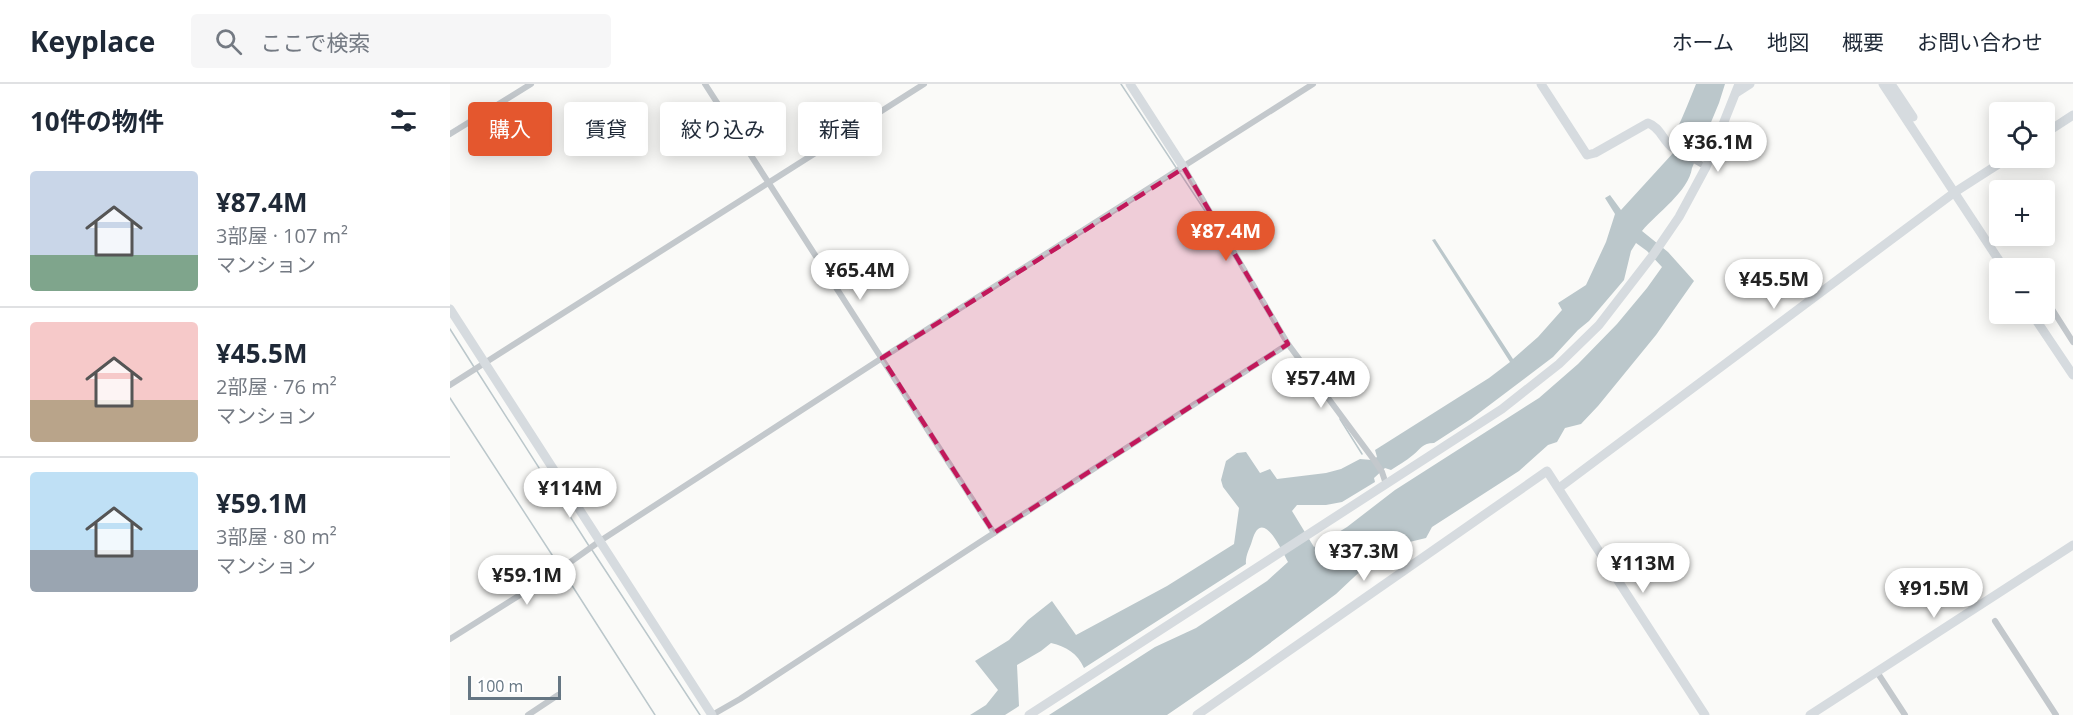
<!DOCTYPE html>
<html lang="ja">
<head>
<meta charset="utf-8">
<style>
	:root { --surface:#fff; --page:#f6f6f7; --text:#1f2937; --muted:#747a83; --line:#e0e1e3; --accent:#e4572e }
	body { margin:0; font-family:"Open Sans","Noto Sans JP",sans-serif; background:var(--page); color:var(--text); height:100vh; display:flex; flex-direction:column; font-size:22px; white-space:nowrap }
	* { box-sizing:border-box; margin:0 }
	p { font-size:20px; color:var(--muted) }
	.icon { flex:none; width:33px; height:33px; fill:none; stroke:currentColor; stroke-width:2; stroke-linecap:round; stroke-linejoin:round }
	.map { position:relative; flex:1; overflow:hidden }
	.details { display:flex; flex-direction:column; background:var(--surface); width:450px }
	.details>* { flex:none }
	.guide { position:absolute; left:18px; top:18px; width:570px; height:54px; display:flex; gap:12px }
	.tools { position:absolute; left:1539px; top:18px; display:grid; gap:12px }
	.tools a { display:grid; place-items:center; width:66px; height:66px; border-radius:6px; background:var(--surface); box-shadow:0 3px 15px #0003; font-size:30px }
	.scale { position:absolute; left:18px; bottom:15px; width:93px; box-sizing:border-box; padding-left:6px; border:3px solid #657683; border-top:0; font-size:16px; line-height:21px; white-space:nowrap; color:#657683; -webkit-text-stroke:4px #fff; paint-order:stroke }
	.price { position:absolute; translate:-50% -51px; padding:0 14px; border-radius:21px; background:#fff; color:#222; font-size:20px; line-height:39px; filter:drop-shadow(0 2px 3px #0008) }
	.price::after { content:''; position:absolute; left:50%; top:36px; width:18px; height:14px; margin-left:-9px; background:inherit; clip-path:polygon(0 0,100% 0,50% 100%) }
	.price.active { background:var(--accent); color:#fff }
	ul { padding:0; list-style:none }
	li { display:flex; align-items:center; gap:18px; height:150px; padding:0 30px }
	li+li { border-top:2px solid var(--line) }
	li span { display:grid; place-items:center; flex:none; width:168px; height:120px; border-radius:6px; color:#555 }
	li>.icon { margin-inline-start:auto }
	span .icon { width:72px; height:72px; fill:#fffc; stroke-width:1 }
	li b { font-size:26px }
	h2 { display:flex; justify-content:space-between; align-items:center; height:72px; padding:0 30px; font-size:26px }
	.tag { padding:0 21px; border-radius:6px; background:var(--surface); box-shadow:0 3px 15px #0003; font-size:21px; line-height:54px }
	.tag.active { background:var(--accent); color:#fff }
	header { display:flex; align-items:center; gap:36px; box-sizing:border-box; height:84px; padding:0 30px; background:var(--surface); border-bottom:2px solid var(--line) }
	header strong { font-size:28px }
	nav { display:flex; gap:33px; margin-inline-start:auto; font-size:21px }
	.search { width:420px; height:54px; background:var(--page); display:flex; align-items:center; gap:15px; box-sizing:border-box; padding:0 21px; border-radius:6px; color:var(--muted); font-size:22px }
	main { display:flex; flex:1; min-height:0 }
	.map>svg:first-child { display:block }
</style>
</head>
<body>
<header>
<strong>Keyplace</strong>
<div class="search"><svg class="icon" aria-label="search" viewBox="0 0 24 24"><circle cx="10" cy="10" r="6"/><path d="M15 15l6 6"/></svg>ここで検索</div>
<nav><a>ホーム</a><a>地図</a><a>概要</a><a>お問い合わせ</a></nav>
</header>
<main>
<section class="details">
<h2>10件の物件<svg class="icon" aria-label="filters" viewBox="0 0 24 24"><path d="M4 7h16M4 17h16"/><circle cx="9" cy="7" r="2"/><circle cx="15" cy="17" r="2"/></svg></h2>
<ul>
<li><span style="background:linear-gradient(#c9d6e8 70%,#7fa58c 0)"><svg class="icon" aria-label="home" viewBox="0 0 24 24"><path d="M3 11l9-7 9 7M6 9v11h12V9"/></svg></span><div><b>¥87.4M</b><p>3部屋 · 107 m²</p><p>マンション</p></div></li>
<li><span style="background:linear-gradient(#f6c9c9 65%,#b9a48a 0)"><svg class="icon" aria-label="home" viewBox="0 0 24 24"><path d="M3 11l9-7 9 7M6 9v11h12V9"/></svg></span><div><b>¥45.5M</b><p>2部屋 · 76 m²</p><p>マンション</p></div></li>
<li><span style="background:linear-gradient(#bfe0f5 65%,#9aa5b1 0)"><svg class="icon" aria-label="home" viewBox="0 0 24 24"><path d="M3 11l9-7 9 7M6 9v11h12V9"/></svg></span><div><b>¥59.1M</b><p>3部屋 · 80 m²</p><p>マンション</p></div></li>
</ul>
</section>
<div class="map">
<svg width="1623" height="631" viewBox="0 0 1623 631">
	<rect width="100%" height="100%" fill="#fafaf8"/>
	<path fill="#bbc7cb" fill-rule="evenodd" d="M1246,0H1275L1269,19L1242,84C1239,107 1207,129 1192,147L1218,168L1244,197L1206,251L1148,322L1131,340L1115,344L1107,358L1098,361L1069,387L982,443L976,454L943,462L919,479L886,510L800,574L717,631H599L705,563L746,544L817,497L838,478C832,467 812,421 802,457C800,464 795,472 796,480L634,584C627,569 617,563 601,559L591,567L567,581L569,622L555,631H520L536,621L548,606L525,577L559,556L578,536L602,517L626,551L717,502L784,460L789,424L773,403L771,396L776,377L787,369L796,368L810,389L820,385L827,395L876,389L891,385L910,375L922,376L927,373L925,366L1039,294L1060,278L982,156L985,155L1063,275L1088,253L1112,226L1108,219L1136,201L1156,158L1165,130L1155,114L1160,111L1171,126L1224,68C1228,60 1224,53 1227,45C1234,30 1240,15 1246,0ZM1186,159L1197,167L1212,183L1197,204L1167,240L1128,280L1089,314L945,406L897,443L864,463L842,427L847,421H876L892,418L925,398L924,394L935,384L941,386C948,381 956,377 963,371C971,365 972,359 984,359L1021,335L1103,273L1128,246L1139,237L1174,196L1181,167Z"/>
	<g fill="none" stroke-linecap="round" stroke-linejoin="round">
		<g stroke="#bbc7cb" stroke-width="1.5">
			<polyline points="671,0 727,85"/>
			<polyline points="730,89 767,145"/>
			<polyline points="0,245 24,283"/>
			<polyline points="27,287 139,462"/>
			<polyline points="0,314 106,477"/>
			<polyline points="890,335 912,370"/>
			<polyline points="142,466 250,631"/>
			<polyline points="114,489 205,631"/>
		</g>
		<g stroke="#c3c8cc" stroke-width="6">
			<polyline points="255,0 544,449"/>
			<polyline points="0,50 81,0"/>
			<polyline points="1223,64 1256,83"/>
			<polyline points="734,84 838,260 924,376 932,388 936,400"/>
			<polyline points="1602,225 1623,258"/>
			<polyline points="0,301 474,0"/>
			<polyline points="1545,537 1606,631"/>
			<polyline points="0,555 105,489 150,457 432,274 863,0"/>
			<polyline points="1427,588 1455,631"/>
			<polyline points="78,631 108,611"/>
			<polyline points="262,631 290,615 530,458 838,260"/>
		</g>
		<g stroke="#d6dbdf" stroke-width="9">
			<polyline points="680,0 734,84"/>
			<path d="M1091,0L1137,71L1145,69L1198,39C1210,43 1213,57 1223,64"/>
			<polyline points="1433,0 1554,184"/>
			<polyline points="1441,0 1463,33"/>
			<polyline points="1286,9 1300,0"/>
			<polyline points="1594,50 1623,31"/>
			<polyline points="0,225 262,631"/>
			<polyline points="1582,230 1623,291"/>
			<polyline points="1109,404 1505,108 1558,74"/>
			<polyline points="579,631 1052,325 1109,280 1149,241 1203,171 1229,133 1256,83 1289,0"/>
			<polyline points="747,631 1097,387 1255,631"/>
			<polyline points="1360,631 1623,461"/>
		</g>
	</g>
	<path fill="#c2185b" fill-opacity="0.2" stroke="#c2185b" stroke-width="4.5" stroke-dasharray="12 8" stroke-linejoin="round" d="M734,84L838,260L544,449L432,274Z"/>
</svg>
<div class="tools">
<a><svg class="icon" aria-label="locate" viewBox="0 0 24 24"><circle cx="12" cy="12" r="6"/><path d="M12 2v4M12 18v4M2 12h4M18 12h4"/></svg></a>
<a>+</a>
<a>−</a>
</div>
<div class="scale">100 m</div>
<b class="price" style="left:1268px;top:89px">¥36.1M</b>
<b class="price active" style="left:776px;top:178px">¥87.4M</b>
<b class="price" style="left:410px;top:217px">¥65.4M</b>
<b class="price" style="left:1324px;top:226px">¥45.5M</b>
<b class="price" style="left:871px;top:325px">¥57.4M</b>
<b class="price" style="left:120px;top:435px">¥114M</b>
<b class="price" style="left:914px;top:498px">¥37.3M</b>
<b class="price" style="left:1193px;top:510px">¥113M</b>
<b class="price" style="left:77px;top:522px">¥59.1M</b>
<b class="price" style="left:1484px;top:535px">¥91.5M</b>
<div class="guide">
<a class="tag active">購入</a>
<a class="tag">賃貸</a>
<a class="tag">絞り込み</a>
<a class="tag">新着</a>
</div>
</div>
</main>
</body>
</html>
